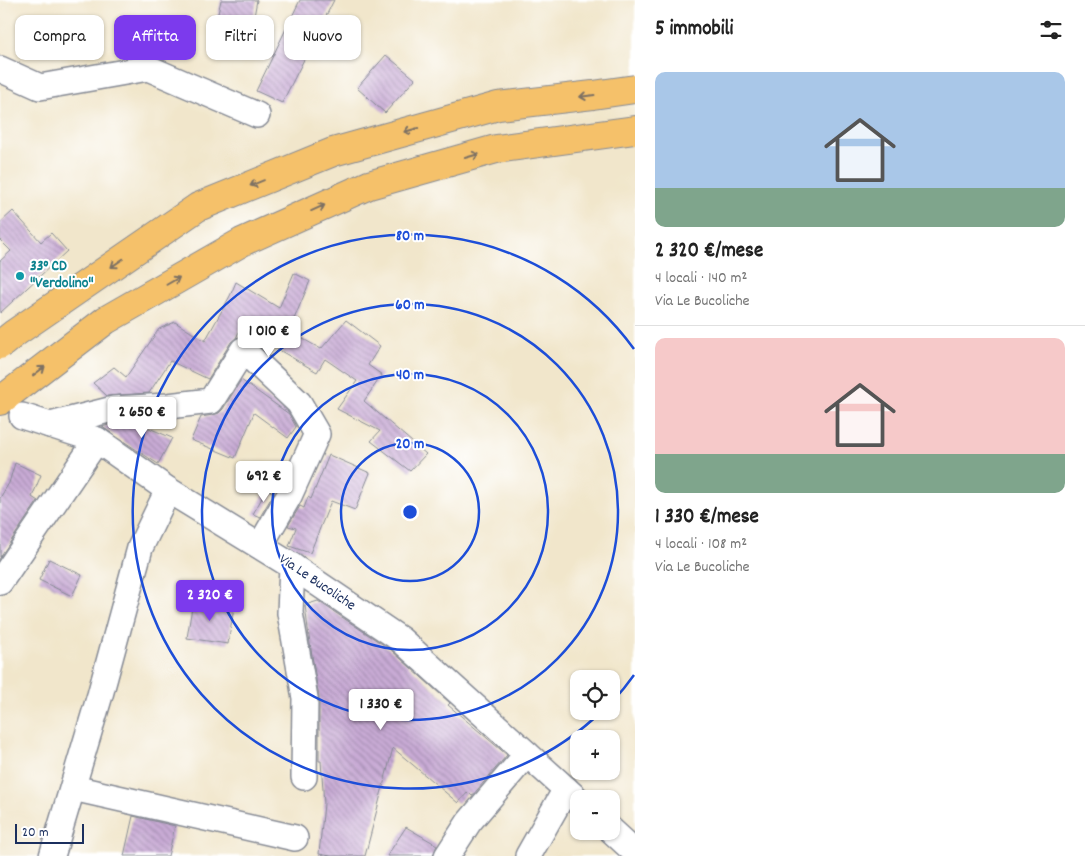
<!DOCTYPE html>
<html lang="it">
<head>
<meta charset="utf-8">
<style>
	:root { --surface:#fff; --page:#f6f6f6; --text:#222; --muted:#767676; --line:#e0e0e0; --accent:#7c3aed }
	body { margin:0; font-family:Dekko,sans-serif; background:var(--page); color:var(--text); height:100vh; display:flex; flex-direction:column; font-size:19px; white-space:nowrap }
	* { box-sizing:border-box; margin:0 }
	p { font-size:16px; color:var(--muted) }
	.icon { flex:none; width:28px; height:28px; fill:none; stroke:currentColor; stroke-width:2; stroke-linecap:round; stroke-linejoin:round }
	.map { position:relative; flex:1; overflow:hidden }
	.sheet { display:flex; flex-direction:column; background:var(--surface); width:450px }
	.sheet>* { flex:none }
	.guide { position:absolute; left:15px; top:15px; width:475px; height:45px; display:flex; gap:10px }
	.tools { position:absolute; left:570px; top:670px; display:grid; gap:10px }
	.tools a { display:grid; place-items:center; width:50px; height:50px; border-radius:10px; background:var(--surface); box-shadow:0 1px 4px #0004; font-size:25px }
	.scale { position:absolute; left:15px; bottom:12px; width:69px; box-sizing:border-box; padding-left:5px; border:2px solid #1b2f5e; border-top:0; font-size:14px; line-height:18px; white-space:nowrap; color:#1b2f5e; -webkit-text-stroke:4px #fff; paint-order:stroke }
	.price { position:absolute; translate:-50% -42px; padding:0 11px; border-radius:5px; background:#fff; color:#222; font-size:16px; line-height:32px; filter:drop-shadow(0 1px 2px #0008) }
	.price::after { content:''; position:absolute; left:50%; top:30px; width:15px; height:11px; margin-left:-8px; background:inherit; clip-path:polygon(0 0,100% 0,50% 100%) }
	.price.selected { background:var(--accent); color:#fff }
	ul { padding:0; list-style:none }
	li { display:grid; align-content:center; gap:10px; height:265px; padding:0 20px }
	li+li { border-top:1px solid var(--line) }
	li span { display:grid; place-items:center; height:155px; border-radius:10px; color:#555 }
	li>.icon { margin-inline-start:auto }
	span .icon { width:90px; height:90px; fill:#fffc; stroke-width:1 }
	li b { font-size:21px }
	h2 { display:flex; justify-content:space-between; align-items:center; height:60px; padding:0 20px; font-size:21px }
	.chip { padding:0 18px; border-radius:10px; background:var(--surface); box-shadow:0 1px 4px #0004; font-size:18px; line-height:45px }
	.chip.selected { background:var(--accent); color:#fff }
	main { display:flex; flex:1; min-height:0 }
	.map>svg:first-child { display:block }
</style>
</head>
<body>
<main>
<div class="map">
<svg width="635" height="856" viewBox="0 0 635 856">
	<defs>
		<pattern id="building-back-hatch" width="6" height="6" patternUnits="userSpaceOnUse" patternTransform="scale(1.25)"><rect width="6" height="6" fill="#c9abd5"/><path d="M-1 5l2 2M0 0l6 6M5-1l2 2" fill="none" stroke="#a28cb0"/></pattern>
	</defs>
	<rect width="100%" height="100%" fill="#fff"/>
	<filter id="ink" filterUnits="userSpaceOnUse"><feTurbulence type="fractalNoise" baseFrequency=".02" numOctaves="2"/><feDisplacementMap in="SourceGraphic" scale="10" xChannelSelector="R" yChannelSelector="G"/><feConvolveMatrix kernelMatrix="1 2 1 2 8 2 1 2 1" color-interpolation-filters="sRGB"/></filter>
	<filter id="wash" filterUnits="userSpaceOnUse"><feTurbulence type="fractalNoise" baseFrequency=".0096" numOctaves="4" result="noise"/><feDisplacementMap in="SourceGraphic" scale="20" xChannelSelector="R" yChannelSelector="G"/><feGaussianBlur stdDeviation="1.12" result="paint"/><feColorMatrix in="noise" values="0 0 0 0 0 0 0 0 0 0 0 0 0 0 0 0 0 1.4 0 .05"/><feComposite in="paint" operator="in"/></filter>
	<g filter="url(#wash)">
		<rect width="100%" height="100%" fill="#f1e6cb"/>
		<g id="blocks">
			<g fill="url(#building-back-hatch)">
				<polygon points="221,0 257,0 251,33 215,27"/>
				<polygon points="300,0 334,0 282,103 256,91"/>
				<polygon points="386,55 415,79 385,113 357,88"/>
				<polygon points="13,211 41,242 51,233 67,251 0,313 0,261 11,251 0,240 0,223"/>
				<polygon points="294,273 310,281 289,331 321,349 346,320 380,346 368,365 382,375 364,401 426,454 410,471 371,441 380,431 337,409 357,381 325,359 317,372 241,328 236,338 231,342 208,379 170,361 149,393 107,396 93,383 114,367 126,377 159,329 175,322 205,341 230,296 236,282 279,308"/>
				<polygon points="241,380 289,414 296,427 288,438 254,413 235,458 191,440 201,417 213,415 219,413 223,409"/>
				<polygon points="112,424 142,425 172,438 158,464 102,427"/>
				<polygon points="329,455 370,473 355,510 331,501 310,553 289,546 296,528 288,526 300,506 304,508 308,497 311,499"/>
				<polygon points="15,463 41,475 32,497 38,501 0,557 0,498 9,483"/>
				<polygon points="267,489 274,493 260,517 253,514"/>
				<polygon points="49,559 82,575 72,596 39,580"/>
				<polygon points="193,601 234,607 228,644 187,638"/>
				<polygon points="318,601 391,650 450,703 448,705 507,755 472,796 468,792 458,803 393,748 365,856 331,856 319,854 324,804 321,761 319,761 319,698 309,637 305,605"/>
				<polygon points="133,816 175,826 168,856 124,856"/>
				<polygon points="406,827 437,845 433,856 387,856"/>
			</g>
		</g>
	</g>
	<g filter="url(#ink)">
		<use href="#blocks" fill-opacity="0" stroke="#868a94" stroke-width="1"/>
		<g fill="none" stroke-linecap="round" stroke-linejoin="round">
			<defs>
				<g id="minor">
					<polyline points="0,69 40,87 148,68 257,115"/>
					<polyline points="22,416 97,440 168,490 292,566 400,639 579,801"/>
					<polyline points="50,425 113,409 168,406 211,401 243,350 299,403 317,434 289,496 260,546"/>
					<polyline points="292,566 290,613 305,698 304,777"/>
					<polyline points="0,582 97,440"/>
					<polyline points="73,788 295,838"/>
					<polyline points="611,830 635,852"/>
					<polyline points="52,856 100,695 140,548 168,490"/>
					<polyline points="447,856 469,822 527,754"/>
					<polyline points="528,856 566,789"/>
				</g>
				<polyline id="highway" points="0,401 106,320 242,242 369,185 496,149 635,130"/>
			</defs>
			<use href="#minor" stroke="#868a94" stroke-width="28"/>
			<use href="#highway" stroke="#868a94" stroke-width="30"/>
			<use href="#minor" stroke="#fff" stroke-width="25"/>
			<use href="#highway" stroke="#f5c16b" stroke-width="28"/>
			<defs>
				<polyline id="highway-bridge" points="0,345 15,333 198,207 333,152 498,106 593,95 635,89"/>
			</defs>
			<use href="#highway-bridge" stroke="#868a94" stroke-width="30" stroke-linecap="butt"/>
			<use href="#highway-bridge" stroke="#f5c16b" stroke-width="28"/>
		</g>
		<defs><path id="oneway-shaft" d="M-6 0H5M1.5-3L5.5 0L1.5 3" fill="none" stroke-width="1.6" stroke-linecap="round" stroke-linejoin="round" transform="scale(1.25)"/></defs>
		<g stroke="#7d7164">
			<use href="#oneway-shaft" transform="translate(587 96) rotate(173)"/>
			<use href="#oneway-shaft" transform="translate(411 130) rotate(164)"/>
			<use href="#oneway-shaft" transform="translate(472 156) rotate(-16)"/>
			<use href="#oneway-shaft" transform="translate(257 183) rotate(158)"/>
			<use href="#oneway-shaft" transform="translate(318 208) rotate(-24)"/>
			<use href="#oneway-shaft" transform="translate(117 263) rotate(145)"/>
			<use href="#oneway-shaft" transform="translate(173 281) rotate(-30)"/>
			<use href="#oneway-shaft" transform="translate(39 371) rotate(-37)"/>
		</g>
	</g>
	<g fill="none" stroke="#1d4ed8" stroke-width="2.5">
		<circle cx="410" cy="512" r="69"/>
		<circle cx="410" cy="512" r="138"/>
		<circle cx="410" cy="512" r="208"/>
		<path d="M634 675A277 277 0 0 1 613 701M602 711A277 277 0 1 1 634 349"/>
	</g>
	<circle fill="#0f9aa8" stroke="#fff" stroke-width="2" cx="20" cy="276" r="5"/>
	<g text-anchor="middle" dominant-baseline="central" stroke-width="4" stroke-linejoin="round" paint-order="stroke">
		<g font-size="15" font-weight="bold" fill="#0d838f" stroke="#fff" text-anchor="start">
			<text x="30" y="267">33° CD<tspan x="30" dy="17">"Verdolino"</tspan></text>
		</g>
		<g font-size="15" fill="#1b2f5e" stroke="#fff">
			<text transform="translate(317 583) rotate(34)">Via Le Bucoliche</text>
		</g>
	</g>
	<circle cx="410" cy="512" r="8" fill="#1d4ed8" stroke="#fff" stroke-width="2.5"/>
	<g font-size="15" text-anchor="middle" font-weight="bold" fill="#1d4ed8" stroke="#fff" stroke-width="4" stroke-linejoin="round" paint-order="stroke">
		<text x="410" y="240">80 m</text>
		<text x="410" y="309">60 m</text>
		<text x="410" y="379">40 m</text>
		<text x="410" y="448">20 m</text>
	</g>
</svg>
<div class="tools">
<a><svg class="icon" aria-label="locate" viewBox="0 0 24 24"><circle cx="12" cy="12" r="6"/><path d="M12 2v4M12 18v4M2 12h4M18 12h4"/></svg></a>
<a>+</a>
<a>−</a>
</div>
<div class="scale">20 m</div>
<b class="price" style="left:269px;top:358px">1 010 €</b>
<b class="price" style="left:142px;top:439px">2 650 €</b>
<b class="price" style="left:264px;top:503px">692 €</b>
<b class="price selected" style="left:210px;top:622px">2 320 €</b>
<b class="price" style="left:381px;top:731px">1 330 €</b>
<div class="guide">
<a class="chip">Compra</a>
<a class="chip selected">Affitta</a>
<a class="chip">Filtri</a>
<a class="chip">Nuovo</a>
</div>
</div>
<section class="sheet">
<h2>5 immobili<svg class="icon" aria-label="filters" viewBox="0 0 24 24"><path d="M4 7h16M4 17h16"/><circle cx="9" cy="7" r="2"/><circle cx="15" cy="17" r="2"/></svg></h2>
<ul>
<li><span style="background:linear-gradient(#a9c7e8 75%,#7fa58c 0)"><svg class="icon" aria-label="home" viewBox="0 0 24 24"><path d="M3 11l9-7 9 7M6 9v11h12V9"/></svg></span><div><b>2 320 €/mese</b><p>4 locali · 140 m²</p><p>Via Le Bucoliche</p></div></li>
<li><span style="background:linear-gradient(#f6c9c9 75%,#7fa58c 0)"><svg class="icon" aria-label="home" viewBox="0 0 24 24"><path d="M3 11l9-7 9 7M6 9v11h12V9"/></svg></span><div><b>1 330 €/mese</b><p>4 locali · 108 m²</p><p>Via Le Bucoliche</p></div></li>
</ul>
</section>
</main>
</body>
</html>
